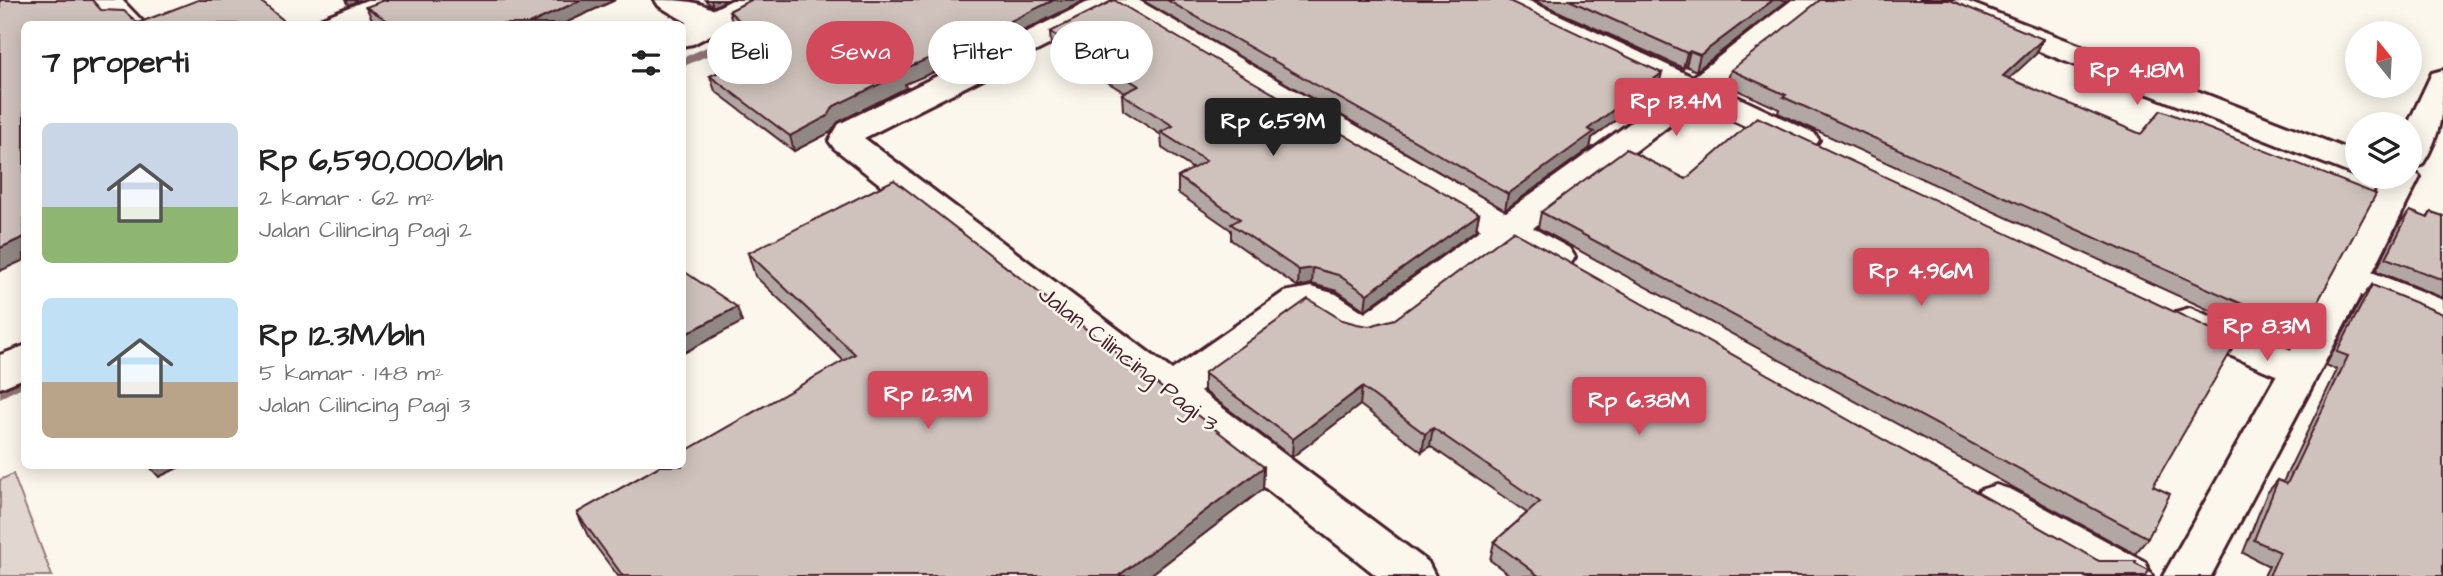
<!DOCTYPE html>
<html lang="id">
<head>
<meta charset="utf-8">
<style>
	:root { --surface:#fff; --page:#f2f2f2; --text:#222; --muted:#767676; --accent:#d1495b }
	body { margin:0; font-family:"Architects Daughter",sans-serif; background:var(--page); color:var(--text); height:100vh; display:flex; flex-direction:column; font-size:26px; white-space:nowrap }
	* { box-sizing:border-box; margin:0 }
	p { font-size:23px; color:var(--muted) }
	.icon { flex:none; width:38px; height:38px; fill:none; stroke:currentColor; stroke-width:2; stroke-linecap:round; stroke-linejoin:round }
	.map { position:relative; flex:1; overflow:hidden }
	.drawer { position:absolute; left:21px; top:21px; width:665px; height:448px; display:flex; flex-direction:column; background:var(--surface); border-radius:10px; box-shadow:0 4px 18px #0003 }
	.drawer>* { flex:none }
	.hud { position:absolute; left:707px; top:21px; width:665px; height:63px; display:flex; gap:14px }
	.needle { width:46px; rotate:342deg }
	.tools { position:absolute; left:2345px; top:21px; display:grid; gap:14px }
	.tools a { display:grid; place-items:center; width:77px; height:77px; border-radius:50%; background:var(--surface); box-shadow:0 4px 18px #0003; font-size:35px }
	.price { position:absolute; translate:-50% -60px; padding:0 16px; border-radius:7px; background:var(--accent); color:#fff; font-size:23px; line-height:46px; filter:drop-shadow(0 2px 4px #0008) }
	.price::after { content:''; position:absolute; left:50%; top:42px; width:21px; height:16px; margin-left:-10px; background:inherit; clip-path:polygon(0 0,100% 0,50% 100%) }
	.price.on { background:#222; color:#fff }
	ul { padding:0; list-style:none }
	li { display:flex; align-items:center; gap:21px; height:175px; padding:0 21px }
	li span { display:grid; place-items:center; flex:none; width:196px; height:140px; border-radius:10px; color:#555 }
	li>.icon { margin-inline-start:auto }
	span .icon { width:84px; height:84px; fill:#fffc; stroke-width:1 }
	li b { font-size:30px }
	h2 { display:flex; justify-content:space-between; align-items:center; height:84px; padding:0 21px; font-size:30px }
	.tag { padding:0 24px; border-radius:32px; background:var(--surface); box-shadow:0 4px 18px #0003; font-size:24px; line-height:63px }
	.tag.on { background:var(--accent); color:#fff }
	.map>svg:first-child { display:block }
</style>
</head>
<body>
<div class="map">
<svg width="2443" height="576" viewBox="0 0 2443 576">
	<rect width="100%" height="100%" fill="#fbf7ec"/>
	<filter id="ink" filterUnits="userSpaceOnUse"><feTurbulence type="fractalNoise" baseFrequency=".0143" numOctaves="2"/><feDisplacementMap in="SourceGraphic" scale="14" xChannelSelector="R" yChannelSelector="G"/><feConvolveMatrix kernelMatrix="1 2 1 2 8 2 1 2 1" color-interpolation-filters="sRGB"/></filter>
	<g filter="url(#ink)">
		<polygon fill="#e2d7d0" stroke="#967b7e" stroke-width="2" points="13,474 52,576 0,576 0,480"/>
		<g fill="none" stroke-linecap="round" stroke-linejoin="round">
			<g fill="#907477" fill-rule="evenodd">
				<polygon points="761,23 767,27 765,30 682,67 682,58"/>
				<polygon points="24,373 24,386 0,398 0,384"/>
			</g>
			<defs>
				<g id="minor">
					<polygon points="90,0 122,0 145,24 113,24"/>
					<polygon points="367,0 408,0 404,6 359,24 318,24 322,18"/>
					<path d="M655,0C680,0 711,0 727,22L723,28C700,34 679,17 659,6Z"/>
					<path d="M1097,0H1138L1506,212L1673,92L1492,6L1488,0H1527L1693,77L1792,0H1826L1822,6L1718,88L1814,133L1819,140L1814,147L1802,150L1790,147L1698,104L1533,228L1569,248L1575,257L1569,266C1546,272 1529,258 1509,246C1479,268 1398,340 1365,341C1340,342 1328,319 1307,314L1200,391L1428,562L1435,576H1377L834,148L829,141L839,124L1086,3ZM1111,10L1481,229L1365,313L1336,294L1311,287L1284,292L1172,370L864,138L1108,15Z"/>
					<polygon points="2351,264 2443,300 2443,329 2338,286 2332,277 2338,268"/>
					<polygon points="2190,308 2313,359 2319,370 2313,381 2299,385 2176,332 2170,322 2176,312"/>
					<polygon points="1996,485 2012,490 2145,562 2152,576 2087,576 1980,516 1973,503 1980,490"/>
				</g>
				<g id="tertiary">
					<polygon points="732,0 770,0 766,6 693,44 682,46 682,25"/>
					<polygon points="1921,0 1963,0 2357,153 2357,176 1925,6"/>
					<path d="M2443,70C2443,107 2443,133 2422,165L2411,168L2420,177L2370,277L2211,576H2163L2332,277L2384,177H2410V124H2408L2432,73Z"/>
					<polygon points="24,346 24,378 0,388 0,355"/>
				</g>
			</defs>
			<use href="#minor" stroke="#4a1f2b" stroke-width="6"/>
			<use href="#tertiary" stroke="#4a1f2b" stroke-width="6"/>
			<use href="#minor" fill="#fbf7ec" fill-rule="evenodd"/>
			<use href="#tertiary" fill="#fbf7ec" fill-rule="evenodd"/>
		</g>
		<g fill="#b2a7a2" stroke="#4a1f2b" stroke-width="2">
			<polygon points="615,0 563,24 378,24 373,21 366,7"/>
			<polygon points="705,0 727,0 713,7"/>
			<polygon points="751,0 1086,0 965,59 905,84 906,88 838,122 831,132 794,151 715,91 710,76 762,53 733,26 729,11"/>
			<polygon points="1142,0 1507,0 1658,88 1592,138 1590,148 1505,210"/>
			<polygon points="1533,0 1788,0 1696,71 1686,66 1683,68"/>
			<polygon points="1050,32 1479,214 1476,230 1365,310 1337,291 1312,284 1298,287 1231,240 1231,230 1178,193 1178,177 1193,169 1162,148 1161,135 1123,110 1122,94 1125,93 1051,47"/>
			<polygon points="2043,39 2036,54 2009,78 2302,331 2290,347 1778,113 1779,109 1726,85 1731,70"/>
			<polygon points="2410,211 2427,218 2431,212 2443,216 2443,298 2376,271 2399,224"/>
			<polygon points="1541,212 2153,486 2148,538 2135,554 1538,228"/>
			<polygon points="748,253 1264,467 1263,489 1149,576 618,576 588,536 577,513 844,361 755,276"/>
			<polygon points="2372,285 2443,576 2264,576 2269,566 2243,553 2267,493 2278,480 2283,482 2337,370 2326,365 2362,298"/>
			<polygon points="1342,320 2099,561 2135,563 2146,576 1511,576 1490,560 1494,542 1527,513 1430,446 1422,452 1360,405 1292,457 1204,391 1204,373"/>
		</g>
		<g fill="#918884" stroke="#4a1f2b" stroke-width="2">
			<polygon points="345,0 360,0 348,5"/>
			<polygon points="581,0 615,0 563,24 529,24"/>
			<polygon points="711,0 727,0 713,7"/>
			<polygon points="1054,0 1086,0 965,59 905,84 906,88 838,122 831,132 794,151 790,136 834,106 899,71"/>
			<polygon points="1773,0 1788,0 1696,71 1700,55"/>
			<polygon points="2043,39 2036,54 1996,91 2003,76"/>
			<polygon points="1690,51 1686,66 1683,68 1687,53"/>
			<polygon points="1662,73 1658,88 1592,138 1590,148 1505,210 1508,194 1588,129"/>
			<polygon points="1479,214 1476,230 1365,310 1367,294"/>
			<polygon points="24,237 24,260 0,271 0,248"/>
			<polygon points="1313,268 1312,284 1298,287 1299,270"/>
			<polygon points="737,307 742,322 682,354 682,336"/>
			<polygon points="1362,387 1360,405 1292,457 1293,439"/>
			<polygon points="1433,428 1430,446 1422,452 1425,434"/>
			<polygon points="149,466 182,466 159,477"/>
			<polygon points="1264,467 1263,489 1149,576 1118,576"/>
		</g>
		<g fill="#cfc2bc" stroke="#4a1f2b" stroke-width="2">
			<polygon points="0,0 92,0 101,10 124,11 138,23 198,0 259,0 288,24 24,24 24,237 0,248"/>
			<polygon points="385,0 581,0 529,24 393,24 366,7"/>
			<polygon points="751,0 1054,0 963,44 899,71 903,73 834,106 828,116 790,136 710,76 770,49 729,11"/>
			<polygon points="1114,0 1479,214 1367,294 1338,275 1313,268 1299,270 1231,224 1240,219 1178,177 1206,161 1161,132 1173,126 1122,94 1139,86 1050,32"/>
			<polygon points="1167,0 1507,0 1662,73 1588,129 1594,132 1508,194"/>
			<polygon points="1569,0 1773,0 1700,55 1690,51 1687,53"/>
			<polygon points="1820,0 1950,0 2043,39 2003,76 2141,134 2161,110 2376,194 2302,331 1783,97 1786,95 1731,70"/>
			<polygon points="1757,117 2237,341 2153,486 2170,494 2148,538 1541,212 1626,149 1686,179"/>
			<polygon points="894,180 1264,467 1118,576 623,576 577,513 660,466 682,466 682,453 855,354 748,253"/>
			<polygon points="2410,211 2428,218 2431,212 2443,216 2443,280 2386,258"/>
			<polygon points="1513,231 2099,561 2136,561 2135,563 2149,570 2146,576 1539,576 1494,542 1540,502 1433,428 1425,434 1362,387 1293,439 1204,373 1308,299 1342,320 1357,324 1369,326 1395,319"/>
			<polygon points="682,270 737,307 682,336"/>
			<polygon points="2372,285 2443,314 2443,576 2269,576 2280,552 2254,540 2278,480 2287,484 2348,356 2337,352"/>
		</g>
	</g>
	<g text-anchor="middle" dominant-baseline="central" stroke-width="5" stroke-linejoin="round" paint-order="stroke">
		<g font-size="24" fill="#4a1f2b" stroke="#fbf7ec">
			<text transform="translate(1128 359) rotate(38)">Jalan Cilincing Pagi 3</text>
		</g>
	</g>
</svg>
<div class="tools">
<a><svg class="needle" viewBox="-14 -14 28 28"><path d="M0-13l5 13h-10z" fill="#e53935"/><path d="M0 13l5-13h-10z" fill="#767676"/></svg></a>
<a><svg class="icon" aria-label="layers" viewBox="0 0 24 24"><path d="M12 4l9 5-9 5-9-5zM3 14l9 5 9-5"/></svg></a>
</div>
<b class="price" style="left:2137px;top:107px">Rp 4.18M</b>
<b class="price" style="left:1676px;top:138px">Rp 13.4M</b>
<b class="price on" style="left:1273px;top:158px">Rp 6.59M</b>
<b class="price" style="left:1921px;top:308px">Rp 4.96M</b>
<b class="price" style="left:2267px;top:363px">Rp 8.3M</b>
<b class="price" style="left:928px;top:431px">Rp 12.3M</b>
<b class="price" style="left:1639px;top:437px">Rp 6.38M</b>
<div class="hud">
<a class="tag">Beli</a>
<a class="tag on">Sewa</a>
<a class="tag">Filter</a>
<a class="tag">Baru</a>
</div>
<section class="drawer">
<h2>7 properti<svg class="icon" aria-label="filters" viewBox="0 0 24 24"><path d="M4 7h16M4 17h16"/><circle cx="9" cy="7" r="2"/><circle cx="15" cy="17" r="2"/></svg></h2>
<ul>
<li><span style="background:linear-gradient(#c9d6e8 60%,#8fb573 0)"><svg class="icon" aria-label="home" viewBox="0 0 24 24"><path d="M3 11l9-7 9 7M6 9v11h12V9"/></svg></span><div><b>Rp 6,590,000/bln</b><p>2 kamar · 62 m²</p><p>Jalan Cilincing Pagi 2</p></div></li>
<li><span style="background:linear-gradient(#bfe0f5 60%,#b9a48a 0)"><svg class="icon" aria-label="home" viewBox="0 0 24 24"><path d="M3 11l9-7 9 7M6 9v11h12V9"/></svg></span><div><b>Rp 12.3M/bln</b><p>5 kamar · 148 m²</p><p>Jalan Cilincing Pagi 3</p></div></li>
</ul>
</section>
</div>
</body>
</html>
